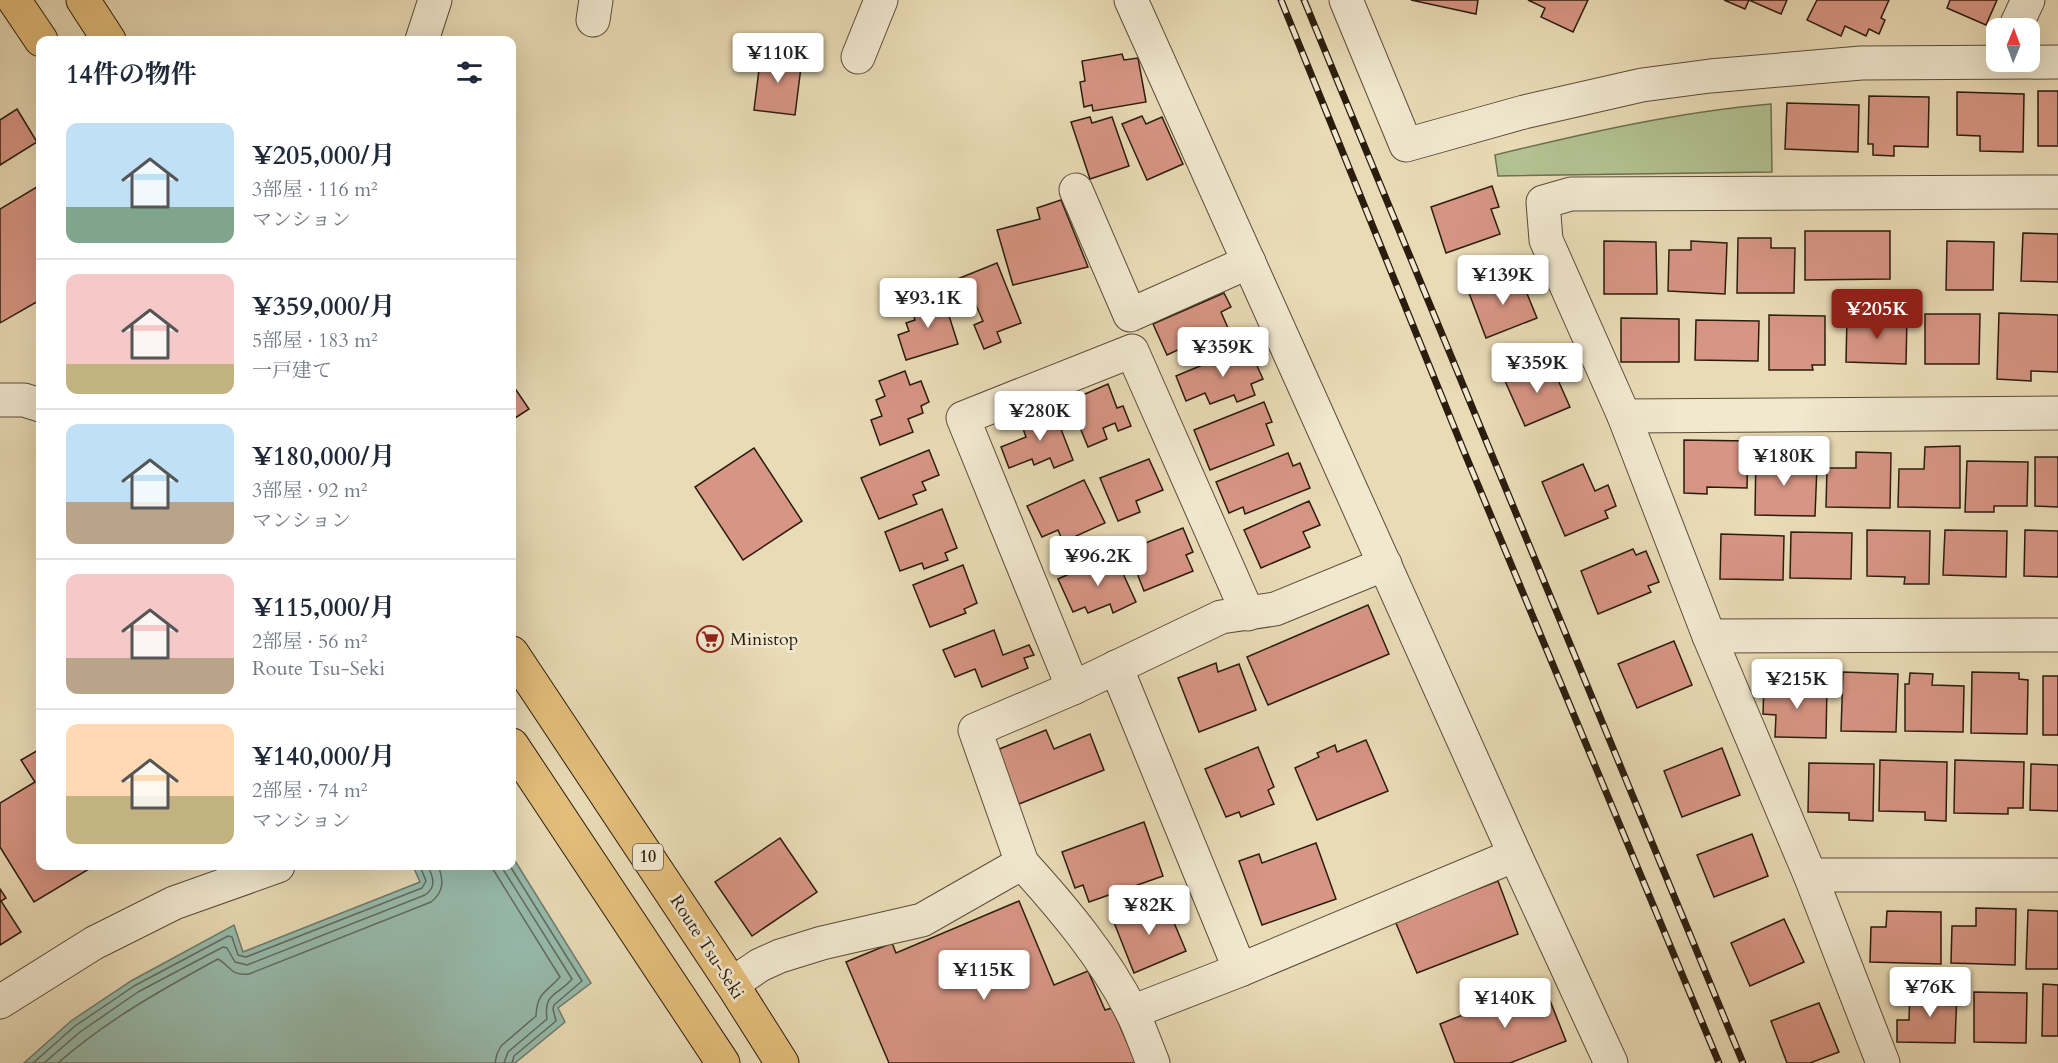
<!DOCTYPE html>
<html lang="ja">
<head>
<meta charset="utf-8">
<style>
	:root { --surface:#fff; --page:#f2f2f3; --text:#1f2937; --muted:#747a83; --line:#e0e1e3; --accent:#8f2418 }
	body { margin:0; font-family:Cardo,"Noto Serif JP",serif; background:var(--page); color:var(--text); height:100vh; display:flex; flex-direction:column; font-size:22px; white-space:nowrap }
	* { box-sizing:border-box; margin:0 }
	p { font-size:20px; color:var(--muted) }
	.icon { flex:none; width:33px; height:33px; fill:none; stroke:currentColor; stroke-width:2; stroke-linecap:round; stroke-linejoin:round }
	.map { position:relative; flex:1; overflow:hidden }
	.details { position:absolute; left:36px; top:36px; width:480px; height:834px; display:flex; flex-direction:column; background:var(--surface); border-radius:12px; box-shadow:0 6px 24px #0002 }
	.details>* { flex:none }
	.needle { width:39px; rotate:1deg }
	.fabs { position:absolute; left:1986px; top:18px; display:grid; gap:12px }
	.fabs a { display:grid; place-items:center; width:54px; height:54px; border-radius:12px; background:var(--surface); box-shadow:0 6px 24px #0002; font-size:30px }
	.price { position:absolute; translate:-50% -51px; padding:0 14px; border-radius:6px; background:#fff; color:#222; font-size:20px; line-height:39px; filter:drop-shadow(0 2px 3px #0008) }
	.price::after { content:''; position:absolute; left:50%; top:36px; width:18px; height:14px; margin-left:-9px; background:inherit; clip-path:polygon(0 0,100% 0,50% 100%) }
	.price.on { background:var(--accent); color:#fff }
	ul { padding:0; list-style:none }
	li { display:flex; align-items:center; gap:18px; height:150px; padding:0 30px }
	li+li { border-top:2px solid var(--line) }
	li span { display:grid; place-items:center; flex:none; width:168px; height:120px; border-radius:12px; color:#555 }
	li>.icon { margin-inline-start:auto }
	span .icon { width:72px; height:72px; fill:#fffc; stroke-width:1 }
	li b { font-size:26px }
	h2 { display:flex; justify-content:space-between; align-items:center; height:72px; padding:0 30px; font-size:26px }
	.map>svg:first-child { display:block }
</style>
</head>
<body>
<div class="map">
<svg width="2058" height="1063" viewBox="0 0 2058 1063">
	<rect width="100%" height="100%" fill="#e9dbb6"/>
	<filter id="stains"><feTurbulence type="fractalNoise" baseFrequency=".00333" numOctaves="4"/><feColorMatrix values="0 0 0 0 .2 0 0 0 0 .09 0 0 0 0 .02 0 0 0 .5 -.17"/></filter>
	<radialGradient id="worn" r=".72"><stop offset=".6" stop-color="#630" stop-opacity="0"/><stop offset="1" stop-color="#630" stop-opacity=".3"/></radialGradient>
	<path fill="#b2c191" stroke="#6e6f50" stroke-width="1.5" d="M1771,104L1772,172L1498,176L1495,155C1586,133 1677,112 1771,104Z"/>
	<polygon fill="#97bbad" stroke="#6c7c6d" stroke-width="1.5" points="512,856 591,983 558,1008 565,1022 515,1063 24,1063 71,1021 131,981 234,925 243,952 420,882 413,866 512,866"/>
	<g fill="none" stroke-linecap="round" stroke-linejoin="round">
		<g stroke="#616c5e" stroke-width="1.5">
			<path d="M491,866L560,977C546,993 537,992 536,1016L501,1046L497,1054L495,1063"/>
			<path d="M501,866L572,979C558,996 543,992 547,1019L508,1052L504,1063"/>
			<polyline points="510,866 582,981 554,1005 553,1009 556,1021 514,1056 512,1063"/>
			<polyline points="33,1063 75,1026 134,986 228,936 232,937 238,955 246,957 422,888 426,881 420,866"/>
			<path d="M44,1063L80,1032L138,992L223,947L227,948L235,962L247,965L425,895C437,887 433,877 428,866"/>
			<path d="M58,1063C107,1020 161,990 218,959C231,966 230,976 249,974L431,902C444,892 444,880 438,866"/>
		</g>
	</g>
	<g fill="#d79584" stroke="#2b1d0e" stroke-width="1.5">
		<polygon points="1411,0 1478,0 1476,14"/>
		<polygon points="1528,0 1588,0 1573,32 1541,17 1545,8"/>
		<polygon points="1724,0 1787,0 1781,14 1749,0 1745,9"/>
		<polygon points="1817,0 1889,0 1881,18 1885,20 1879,34 1869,29 1866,36 1845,26 1841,36 1807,20"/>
		<polygon points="1950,0 1997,0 1986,25 1947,8"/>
		<polygon points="761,53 802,59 795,115 754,110"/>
		<polygon points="1122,54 1124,60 1138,58 1146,102 1093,111 1092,105 1084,107 1080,82 1085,81 1082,61"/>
		<rect x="2038" y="91" width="20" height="55"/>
		<polygon points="1957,92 2024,94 2023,152 1980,151 1980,136 1957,135"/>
		<polygon points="1869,96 1929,97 1928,147 1894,146 1894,156 1873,155 1873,144 1868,144"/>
		<polygon points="1787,103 1859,105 1858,152 1785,149"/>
		<polygon points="17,109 37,142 0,165 0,120"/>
		<polygon points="1142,116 1146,124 1162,117 1183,164 1147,180 1122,124"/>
		<polygon points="1090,117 1092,123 1112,117 1129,166 1090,179 1071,122"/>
		<polygon points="40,185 40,300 0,323 0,209"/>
		<polygon points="1492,186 1499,207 1491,209 1500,234 1446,253 1431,207"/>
		<polygon points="1061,200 1088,267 1013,285 997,230 1040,219 1037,208"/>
		<polygon points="1805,231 1890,231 1890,279 1805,280"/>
		<polygon points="2023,233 2058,234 2058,282 2021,281"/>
		<polygon points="1738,238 1771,238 1771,248 1795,248 1794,293 1737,293"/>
		<polygon points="1604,241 1656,242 1657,294 1604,294"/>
		<polygon points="1691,241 1727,243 1725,294 1668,291 1669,250 1691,250"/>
		<polygon points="1947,241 1994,242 1993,290 1946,290"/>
		<polygon points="997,263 1021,323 997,332 1001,342 984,349 974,325 983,321 975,303 966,307 955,280"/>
		<polygon points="1519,274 1537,318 1486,338 1469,293"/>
		<polygon points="1224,293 1231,307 1221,312 1235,344 1213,355 1209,347 1187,357 1182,348 1167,355 1153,324"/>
		<polygon points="942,294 958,344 906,360 898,335 909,331 906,323 915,320 910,304"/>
		<polygon points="1999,313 2058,315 2058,372 2031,371 2031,381 1997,379"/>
		<polygon points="1925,314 1980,314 1979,364 1925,364"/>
		<polygon points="1769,315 1825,316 1825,365 1812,365 1813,370 1769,370"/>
		<polygon points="1847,316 1907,317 1906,364 1846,362"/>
		<polygon points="1621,318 1679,319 1679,362 1621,362"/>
		<polygon points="1696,320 1759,321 1758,361 1695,360"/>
		<polygon points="1248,346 1263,379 1251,384 1255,395 1237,402 1234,395 1210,404 1205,393 1186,401 1176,376"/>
		<polygon points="1550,362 1570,407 1525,426 1505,381"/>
		<polygon points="905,371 910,385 921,381 929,402 921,406 923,413 908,419 913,432 880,445 871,420 882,416 876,400 885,396 879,381"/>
		<polygon points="512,384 529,409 512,420"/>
		<polygon points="1108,384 1117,408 1123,406 1131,426 1118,431 1115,423 1103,428 1107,439 1088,447 1069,401"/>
		<polygon points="1264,402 1272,422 1266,424 1274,445 1210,470 1194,430"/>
		<polygon points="1052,406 1073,460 1054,468 1050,458 1034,465 1032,459 1009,468 1001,447 1026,437 1021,423 1033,418 1032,414"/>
		<polygon points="1684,440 1748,441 1747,488 1707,487 1707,494 1684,493"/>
		<polygon points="1960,446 1960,508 1898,507 1899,469 1924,469 1925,447"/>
		<polygon points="754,448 802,521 743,560 695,487"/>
		<polygon points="929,450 939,475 922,482 926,490 913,495 917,504 879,519 861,478"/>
		<polygon points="1856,452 1891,453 1890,508 1826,507 1827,468 1856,468"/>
		<polygon points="1288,453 1293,466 1300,463 1310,488 1245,514 1243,507 1229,513 1216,482"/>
		<polygon points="1756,453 1789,454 1788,466 1817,466 1815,516 1755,515"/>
		<polygon points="2035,457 2058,457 2058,507 2035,506"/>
		<polygon points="1149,459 1163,490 1136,501 1140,512 1118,521 1100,478"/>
		<polygon points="1967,461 2028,462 2027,506 1994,506 1994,512 1965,512"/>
		<polygon points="1583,464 1595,491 1608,485 1616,506 1605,511 1608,518 1565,536 1542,482"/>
		<polygon points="1084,480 1105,523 1063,542 1058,530 1042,537 1027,506"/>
		<polygon points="1309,501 1320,525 1303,532 1310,547 1261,568 1244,530"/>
		<polygon points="942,509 957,548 945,553 948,560 924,569 922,563 900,571 885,532"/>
		<polygon points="1183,528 1193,552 1186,555 1193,571 1144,591 1128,550"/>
		<polygon points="1867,530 1930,531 1929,584 1904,584 1905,577 1867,576"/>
		<polygon points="1945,530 2007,531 2006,577 1943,575"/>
		<polygon points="2025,530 2058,531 2058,577 2024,576"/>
		<polygon points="1791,532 1852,533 1851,579 1790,578"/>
		<polygon points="1721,534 1784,536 1783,580 1720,579"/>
		<polygon points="1633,549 1636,555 1646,551 1659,582 1648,586 1651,592 1598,614 1581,571"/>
		<polygon points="1114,554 1136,602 1113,613 1110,604 1088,613 1085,607 1073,612 1058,579"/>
		<polygon points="963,565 977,603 964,609 966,613 930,627 913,585"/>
		<polygon points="1368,605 1389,654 1268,705 1247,657"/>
		<polygon points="994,630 1003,655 1029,645 1034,655 1024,658 1028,668 982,687 975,669 955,677 943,650"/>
		<polygon points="1674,641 1692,685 1637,708 1618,664"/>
		<polygon points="1216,663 1218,672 1239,664 1256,710 1199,732 1178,678"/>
		<polygon points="1843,672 1898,674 1896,732 1841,731"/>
		<polygon points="1972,672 2019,673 2019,679 2028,680 2027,734 1971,733"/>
		<polygon points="1910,673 1933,674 1932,685 1964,686 1963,732 1905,731 1905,684 1909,684"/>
		<rect x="2043" y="676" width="15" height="59"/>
		<polygon points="1764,684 1827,685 1826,738 1775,737 1776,715 1763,714"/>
		<polygon points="1046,730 1054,749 1090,734 1104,770 1019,804 997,750"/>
		<polygon points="1366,740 1388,791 1317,820 1295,768 1319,757 1317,753 1335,745 1337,752"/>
		<polygon points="1258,747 1274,787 1268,790 1274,804 1241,817 1239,812 1226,817 1205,769"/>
		<polygon points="1722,748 1740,795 1682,817 1664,771"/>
		<polygon points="40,749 40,866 94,866 34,902 0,847 0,803 35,782 21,760"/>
		<polygon points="1880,760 1947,762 1946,821 1925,820 1925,812 1879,811"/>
		<polygon points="1955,760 2024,762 2023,808 2008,808 2008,814 1954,813"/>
		<polygon points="1809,763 1874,764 1873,821 1849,820 1849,813 1808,812"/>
		<polygon points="2031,764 2058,765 2058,811 2030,810"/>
		<polygon points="1144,822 1163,876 1089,902 1083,885 1075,888 1062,852"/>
		<polygon points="1752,834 1768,876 1714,897 1697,855"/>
		<polygon points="780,838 817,892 752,936 715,882"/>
		<polygon points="1316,843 1336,899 1262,925 1239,861 1259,854 1262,863"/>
		<polygon points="1498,881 1518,934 1417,973 1395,921"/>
		<polygon points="0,889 6,898 1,901 21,932 0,945"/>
		<polygon points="1164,899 1186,951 1134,973 1113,920"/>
		<polygon points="1019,901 1054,985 1088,971 1105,1010 1112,1008 1136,1063 889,1063 846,962 892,943 896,953"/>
		<polygon points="1976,908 2016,909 2015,965 1951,963 1952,926 1976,926"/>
		<polygon points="2028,910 2058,911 2058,969 2026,969"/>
		<polygon points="1887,911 1941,912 1941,964 1870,962 1871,927 1886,927"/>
		<polygon points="1784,919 1804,962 1750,986 1731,943"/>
		<polygon points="1543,983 1566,1041 1510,1063 1455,1063 1440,1024"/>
		<polygon points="2043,984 2058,985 2058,1036 2042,1036"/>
		<polygon points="1910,990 1957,991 1955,1043 1897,1042 1897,1020 1909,1020"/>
		<polygon points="1974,992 2027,993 2026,1043 1974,1042"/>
		<polygon points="1819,1003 1839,1052 1810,1063 1787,1063 1771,1021"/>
	</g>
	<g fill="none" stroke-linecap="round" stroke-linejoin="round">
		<defs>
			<g id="street">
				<polyline points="1131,0 1515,855 1611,1063"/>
				<polyline points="1346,0 1406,145 1524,112 1642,85 1710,76 1861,63 2058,62"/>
				<polyline points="593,20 596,0"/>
				<polyline points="2015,28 2028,0"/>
				<polyline points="422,40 435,0"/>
				<polyline points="858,57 881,0"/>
				<polyline points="1076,190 1130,315 1249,262"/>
				<polyline points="0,400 24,400 40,405"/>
				<polyline points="1624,416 2058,413"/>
				<polyline points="1709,636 2058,635"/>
				<polyline points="1116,667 1240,970"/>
				<polyline points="1073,688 963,418 1132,351 1248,614"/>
				<path d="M1022,863C1063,908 1104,957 1132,1012C1140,1028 1146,1046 1153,1063"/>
				<polyline points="1810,875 2058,875"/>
				<polyline points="732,984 760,965 780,956 822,943 922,920 1022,863 975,730 1073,688 1221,617 1275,609 1385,564"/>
				<polyline points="0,1002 94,943 174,903 278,866"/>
				<polyline points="1132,1012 1240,970 1515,855"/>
				<polyline points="1883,1063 1810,875 1709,636 1624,416 1546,240 1543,202 1571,194 2058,192"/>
			</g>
			<g id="primary">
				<polyline points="14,0 41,40"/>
				<polyline points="83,0 109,40"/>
				<polyline points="512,653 732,984 782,1063"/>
				<polyline points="512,745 723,1063"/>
			</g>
		</defs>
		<use href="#street" stroke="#5a4c38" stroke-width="35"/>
		<use href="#primary" stroke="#2b1d0e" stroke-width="35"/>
		<use href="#street" stroke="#f1e8d0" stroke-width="33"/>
		<use href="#primary" stroke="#e4be7b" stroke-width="33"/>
		<defs>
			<g id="rail">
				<polyline points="1281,0 1463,449 1719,1063"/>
				<polyline points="1304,0 1743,1063"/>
			</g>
		</defs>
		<use href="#rail" stroke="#2b1d0e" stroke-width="7"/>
		<use href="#rail" stroke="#f1e8d0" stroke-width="4.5" stroke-dasharray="14" stroke-linecap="butt"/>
	</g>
	<defs>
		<symbol id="supermarket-ring" viewBox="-11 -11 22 22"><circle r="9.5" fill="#f1e8d0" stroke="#8f2418" stroke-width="1.5"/><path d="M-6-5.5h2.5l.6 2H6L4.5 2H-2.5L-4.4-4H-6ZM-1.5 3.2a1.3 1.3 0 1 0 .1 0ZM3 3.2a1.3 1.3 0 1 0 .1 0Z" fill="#8f2418"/></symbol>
	</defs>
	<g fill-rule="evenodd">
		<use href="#supermarket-ring" x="695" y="624" width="30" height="30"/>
	</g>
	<g text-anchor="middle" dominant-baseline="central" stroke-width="5" stroke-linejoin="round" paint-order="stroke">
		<rect fill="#f1e8d0" stroke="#665a48" stroke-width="1.5" x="633" y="844" width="30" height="26" rx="4.5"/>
		<g font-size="16" font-weight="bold" fill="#2b1d0e">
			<text x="648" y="857">10</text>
		</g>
		<g font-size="18" fill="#2b1d0e" stroke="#f1e8d0" text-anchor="start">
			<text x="730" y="639">Ministop</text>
		</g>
		<g font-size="18" fill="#2b1d0e" stroke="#f1e8d0">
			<text transform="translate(707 947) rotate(57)">Route Tsu-Seki</text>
		</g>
	</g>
	<rect width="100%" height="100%" filter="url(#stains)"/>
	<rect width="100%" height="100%" fill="url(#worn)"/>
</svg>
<div class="fabs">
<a><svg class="needle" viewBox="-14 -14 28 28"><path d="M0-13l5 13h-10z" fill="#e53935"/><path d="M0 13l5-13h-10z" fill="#747a83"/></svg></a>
</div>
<b class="price" style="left:778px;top:84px">¥110K</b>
<b class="price" style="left:1503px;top:306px">¥139K</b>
<b class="price" style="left:928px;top:329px">¥93.1K</b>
<b class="price on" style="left:1877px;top:340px">¥205K</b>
<b class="price" style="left:1223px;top:378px">¥359K</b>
<b class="price" style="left:1537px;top:394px">¥359K</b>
<b class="price" style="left:1040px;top:442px">¥280K</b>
<b class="price" style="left:1784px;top:487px">¥180K</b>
<b class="price" style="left:1098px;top:587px">¥96.2K</b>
<b class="price" style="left:1797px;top:710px">¥215K</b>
<b class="price" style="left:1149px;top:936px">¥82K</b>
<b class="price" style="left:984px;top:1001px">¥115K</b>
<b class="price" style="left:1930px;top:1018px">¥76K</b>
<b class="price" style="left:1505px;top:1029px">¥140K</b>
<section class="details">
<h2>14件の物件<svg class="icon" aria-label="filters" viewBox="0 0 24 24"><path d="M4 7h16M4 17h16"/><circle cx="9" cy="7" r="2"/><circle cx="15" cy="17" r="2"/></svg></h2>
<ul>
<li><span style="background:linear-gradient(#bfe0f5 70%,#7fa58c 0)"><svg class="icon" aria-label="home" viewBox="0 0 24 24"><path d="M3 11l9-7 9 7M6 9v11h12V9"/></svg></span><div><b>¥205,000/月</b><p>3部屋 · 116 m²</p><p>マンション</p></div></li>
<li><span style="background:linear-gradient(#f6c9c9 75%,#c2b280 0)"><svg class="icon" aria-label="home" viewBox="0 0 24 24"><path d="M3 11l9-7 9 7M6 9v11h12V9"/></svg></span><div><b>¥359,000/月</b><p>5部屋 · 183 m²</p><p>一戸建て</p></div></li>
<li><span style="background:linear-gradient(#bfe0f5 65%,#b9a48a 0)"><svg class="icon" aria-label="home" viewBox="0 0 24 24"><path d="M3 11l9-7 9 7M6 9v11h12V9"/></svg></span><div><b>¥180,000/月</b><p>3部屋 · 92 m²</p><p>マンション</p></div></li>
<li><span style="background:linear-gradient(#f6c9c9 70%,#b9a48a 0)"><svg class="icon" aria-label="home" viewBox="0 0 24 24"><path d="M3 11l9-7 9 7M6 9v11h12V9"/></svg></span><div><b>¥115,000/月</b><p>2部屋 · 56 m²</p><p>Route Tsu-Seki</p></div></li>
<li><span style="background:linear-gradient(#ffd9b3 60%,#c2b280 0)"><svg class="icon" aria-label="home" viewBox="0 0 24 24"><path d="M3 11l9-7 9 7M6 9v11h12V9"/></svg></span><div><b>¥140,000/月</b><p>2部屋 · 74 m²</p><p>マンション</p></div></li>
</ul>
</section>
</div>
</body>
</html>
